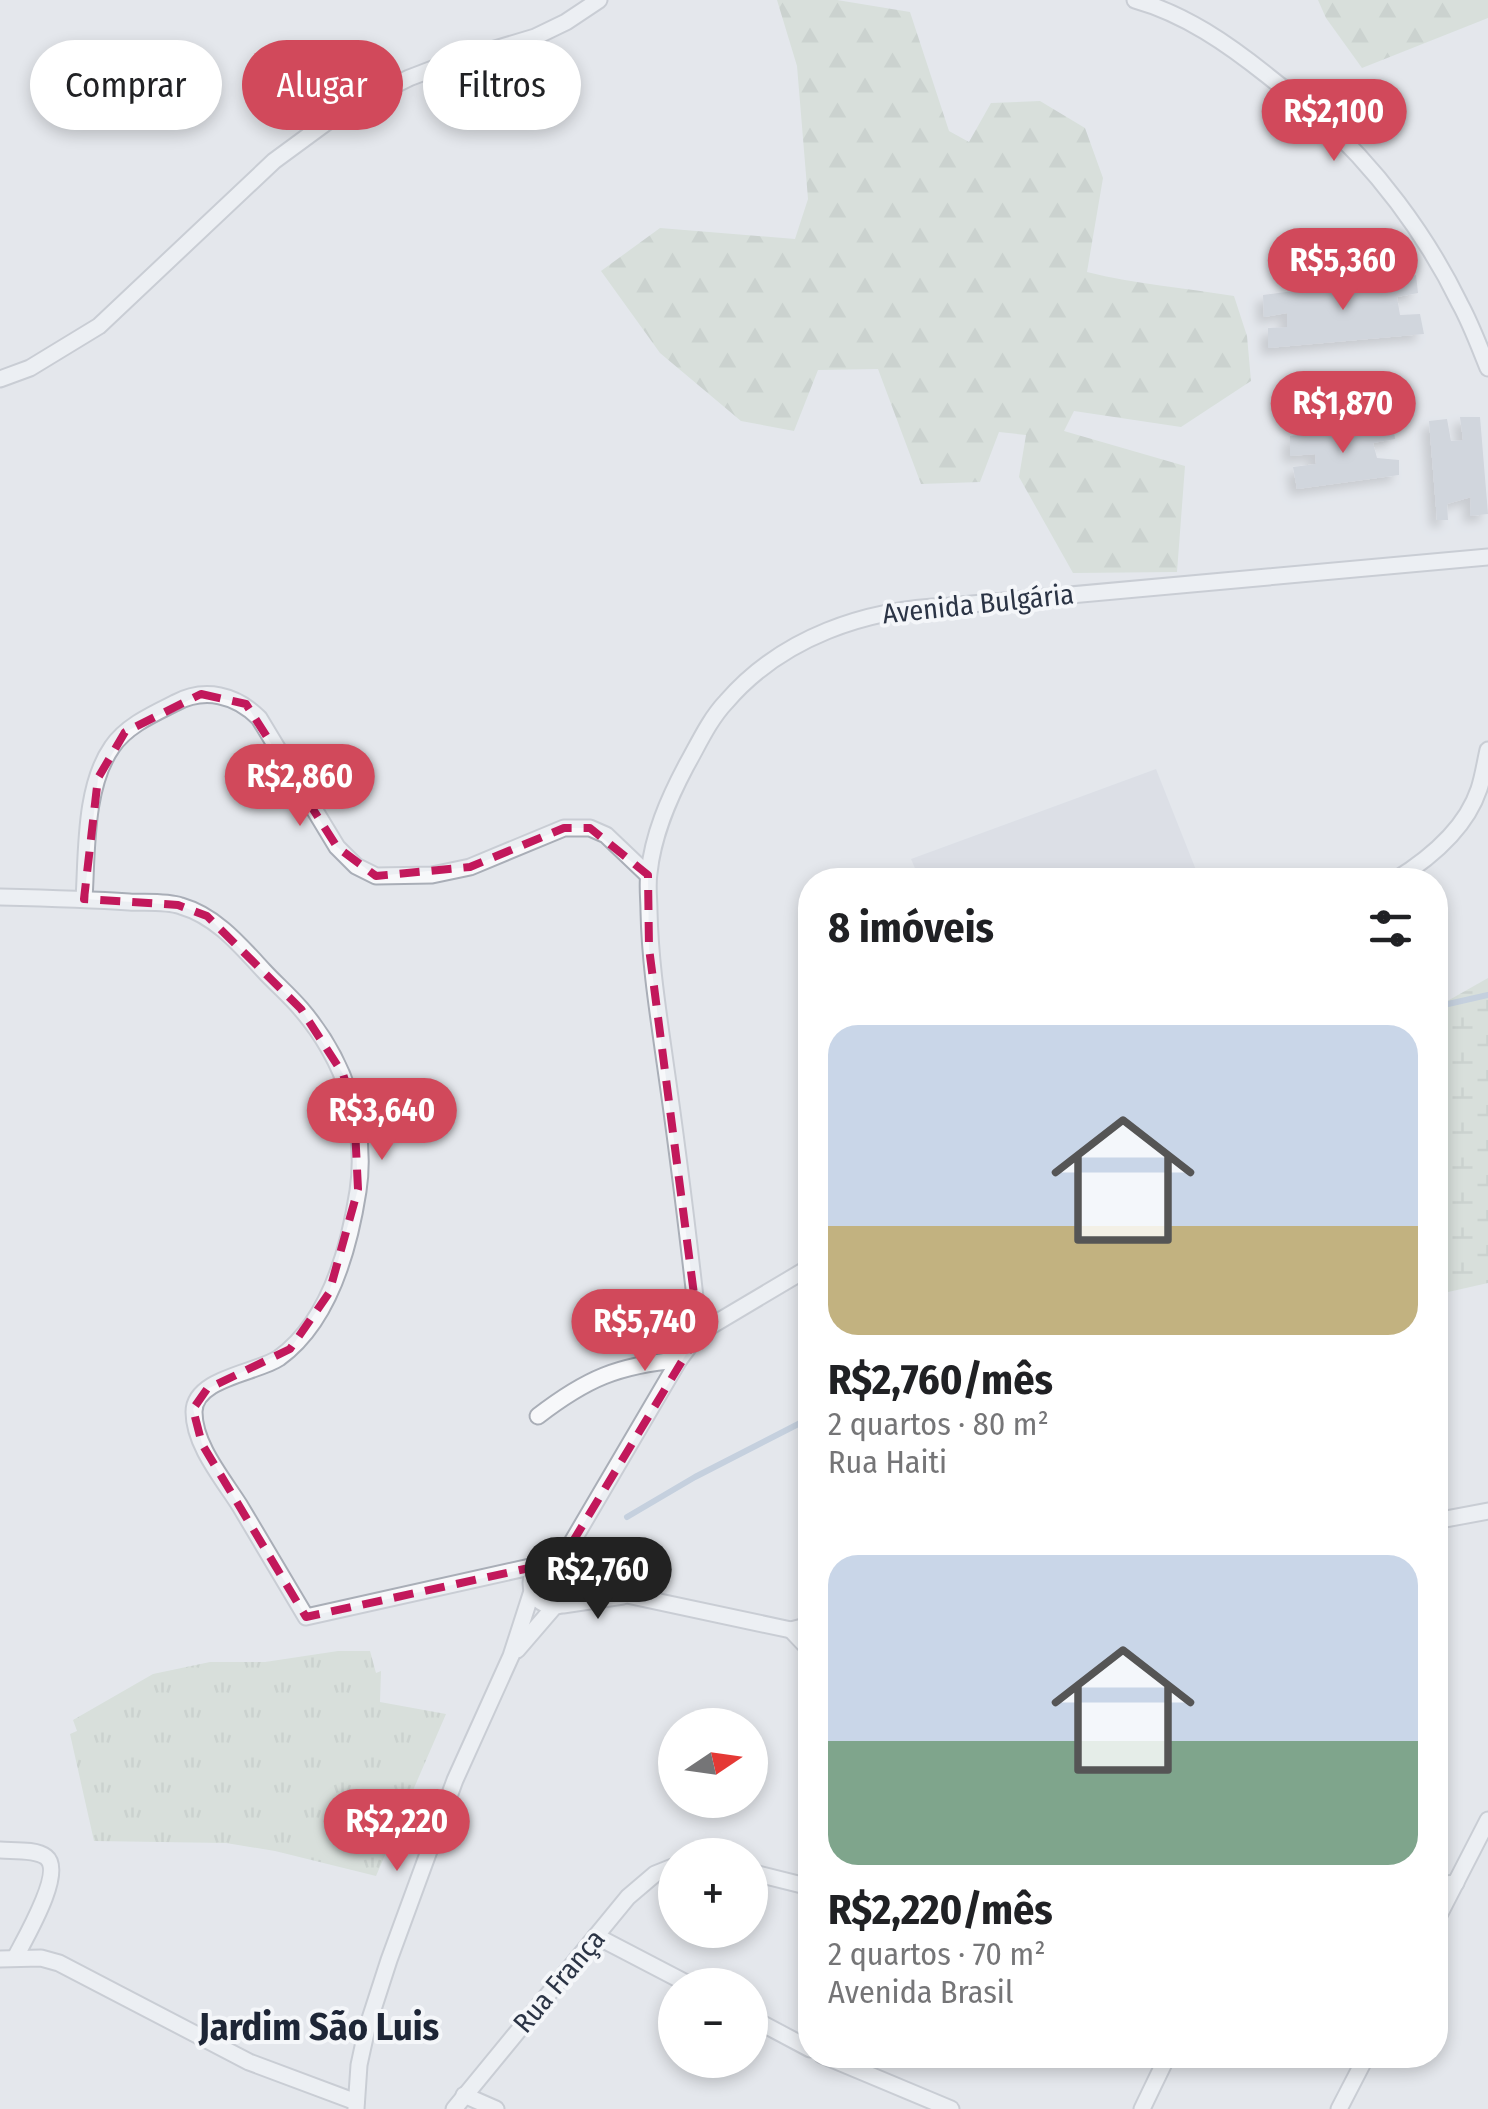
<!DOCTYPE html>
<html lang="pt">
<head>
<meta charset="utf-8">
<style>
	:root { --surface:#fff; --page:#f6f6f6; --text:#202124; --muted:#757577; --accent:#d1495b }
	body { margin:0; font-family:"Fira Sans Condensed",sans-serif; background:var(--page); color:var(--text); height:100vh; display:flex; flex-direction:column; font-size:38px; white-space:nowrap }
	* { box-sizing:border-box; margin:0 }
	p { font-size:32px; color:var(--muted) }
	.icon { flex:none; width:55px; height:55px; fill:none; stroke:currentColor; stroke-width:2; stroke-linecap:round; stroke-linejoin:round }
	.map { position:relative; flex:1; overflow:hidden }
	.details { position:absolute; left:798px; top:868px; width:650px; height:1200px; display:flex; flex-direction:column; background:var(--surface); border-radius:40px; box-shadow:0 5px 15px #0003 }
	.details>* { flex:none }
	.guide { position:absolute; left:30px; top:40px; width:618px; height:90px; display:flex; gap:20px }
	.needle { width:65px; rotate:77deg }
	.tools { position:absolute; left:658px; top:1708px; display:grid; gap:20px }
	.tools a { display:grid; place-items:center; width:110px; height:110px; border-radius:50%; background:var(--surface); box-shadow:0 5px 15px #0003; font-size:50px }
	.price { position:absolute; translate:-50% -85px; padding:0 22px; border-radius:35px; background:var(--accent); color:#fff; font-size:32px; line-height:65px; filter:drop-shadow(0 2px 5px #0008) }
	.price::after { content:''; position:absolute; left:50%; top:60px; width:30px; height:22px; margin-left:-15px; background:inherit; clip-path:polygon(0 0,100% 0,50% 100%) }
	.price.current { background:#222; color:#fff }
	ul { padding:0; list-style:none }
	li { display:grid; align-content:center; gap:20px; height:530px; padding:0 30px }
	li span { display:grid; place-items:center; height:310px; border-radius:30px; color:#555 }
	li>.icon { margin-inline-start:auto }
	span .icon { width:180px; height:180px; fill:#fffc; stroke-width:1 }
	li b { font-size:42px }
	h2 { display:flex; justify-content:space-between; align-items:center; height:120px; padding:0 30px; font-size:42px }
	.pill { padding:0 35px; border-radius:45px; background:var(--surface); box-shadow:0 5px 15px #0003; font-size:35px; line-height:90px }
	.pill.current { background:var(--accent); color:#fff }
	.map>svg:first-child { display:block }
</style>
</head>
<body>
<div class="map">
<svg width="1488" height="2109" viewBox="0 0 1488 2109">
	<defs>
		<pattern id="forest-firs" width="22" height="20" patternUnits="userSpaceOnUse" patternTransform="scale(2.5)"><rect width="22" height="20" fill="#c9d6c5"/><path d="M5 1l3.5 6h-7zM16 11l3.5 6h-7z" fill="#adb8ab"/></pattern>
		<pattern id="wetland-marsh" width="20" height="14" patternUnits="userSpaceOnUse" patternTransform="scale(2.5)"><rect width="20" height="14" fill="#c9d6c5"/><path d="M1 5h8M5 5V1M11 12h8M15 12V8" fill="none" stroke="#adb8ab"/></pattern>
		<pattern id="park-tufts" width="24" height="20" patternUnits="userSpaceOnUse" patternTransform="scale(2.5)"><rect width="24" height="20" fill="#c9d6c5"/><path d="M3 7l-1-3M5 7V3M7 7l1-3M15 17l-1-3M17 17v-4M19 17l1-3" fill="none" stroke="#adb8ab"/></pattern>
		<filter id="shadow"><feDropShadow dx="-7" dy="7" stdDeviation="5" flood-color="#0004"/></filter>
	</defs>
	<rect width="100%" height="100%" fill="#e4e7ec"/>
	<polygon fill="#d2d6de" points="1156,769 1200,880 920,880 911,859"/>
	<g fill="url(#forest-firs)">
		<path d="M777,0H837L910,12L949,131L969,142L991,103L1040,101L1085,128L1103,178L1087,272C1135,284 1185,288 1234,296L1247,336L1251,381L1181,427L1074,411L1064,431L1185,466L1177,572L1073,573L1019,477L1026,435L999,432L980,482L921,484L878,369L818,370L794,431L741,421L660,353L601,271L660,228L795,239L808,199L797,66Z"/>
		<polygon points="1318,0 1488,0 1488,18 1362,68 1326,18"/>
	</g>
	<polygon fill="url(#wetland-marsh)" points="1488,978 1488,1283 1435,1295 1435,1008"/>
	<polygon fill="url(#park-tufts)" points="338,1651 370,1651 376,1673 381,1671 380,1702 446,1714 376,1876 275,1851 226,1843 94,1841 70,1734 77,1731 73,1720 153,1674 210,1662 265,1662"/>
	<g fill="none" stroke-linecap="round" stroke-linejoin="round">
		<g stroke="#9fb4cc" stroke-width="6">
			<polyline points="1435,1007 1488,995"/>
			<polyline points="627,1517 695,1477 810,1418"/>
		</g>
	</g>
	<g fill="#bbc0ca" filter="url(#shadow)">
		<polygon points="1416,275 1418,293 1397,297 1400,315 1420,314 1424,334 1268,348 1268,328 1287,327 1287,313 1264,317 1263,295"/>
		<polygon points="1460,417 1480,417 1488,514 1470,516 1471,497 1447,504 1448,520 1437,520 1429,421 1447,419 1451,441 1463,440"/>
		<polygon points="1393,423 1395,439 1373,443 1377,458 1399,460 1399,475 1297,489 1293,467 1316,464 1315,454 1290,456 1290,436"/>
	</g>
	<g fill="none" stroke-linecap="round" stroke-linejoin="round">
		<defs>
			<g id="street">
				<path d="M1135,0C1185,14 1228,44 1268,76C1284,89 1301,101 1316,114C1375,166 1426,234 1460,304C1471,324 1479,346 1488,368"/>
				<polyline points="0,379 30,368 99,326 274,161 342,111 409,78 448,63 535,37 566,22 599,0"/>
				<path d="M1395,880C1429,859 1466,828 1479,789C1483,777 1485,763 1488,750"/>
				<path d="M0,897C43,898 86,899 129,902C145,903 166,901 181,906C216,916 240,945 264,971C276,984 289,995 301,1009C343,1058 368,1125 358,1191C349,1249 329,1322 279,1358C257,1373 194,1378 194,1412C194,1445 223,1479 240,1506C262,1543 284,1580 306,1617L539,1565"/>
				<path d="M84,899C87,853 84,787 112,747C126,726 153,714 175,703C205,687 236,695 259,718L337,847L356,866L376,876L432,875L470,867L564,828H590L606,835L648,875"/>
				<path d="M699,1333C689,1242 678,1152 665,1062C658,1012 650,962 649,911C649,899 647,885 649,873C653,835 668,800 686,766C698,745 709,720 726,702C782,637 866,609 949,606L1488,557"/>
				<path d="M538,1416C586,1379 618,1365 679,1360"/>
				<polyline points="1435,1521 1488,1511"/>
				<circle cx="554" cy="1583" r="23"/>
				<polyline points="561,1561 679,1360 699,1333 810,1267"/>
				<polyline points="576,1574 627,1595 791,1630 810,1625"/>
				<polyline points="563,1605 623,1596"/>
				<polyline points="791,1630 810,1650"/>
				<polyline points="517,1650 554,1607"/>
				<path d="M0,1850C13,1851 36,1849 46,1857C65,1872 24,1940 15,1958"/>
				<polyline points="750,1872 810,1887"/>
				<polyline points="1435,1885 1456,1883"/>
				<polyline points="1435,1923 1488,1820"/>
				<polyline points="596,1936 690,1985"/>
				<polyline points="0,1959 41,1958 59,1963 249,2062 356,2102"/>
				<polyline points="750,2017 810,2049"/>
				<polyline points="822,2055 951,2109"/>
				<polyline points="464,2095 496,2109"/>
				<polyline points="356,2109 359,2065 367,2028 389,1960 455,1780 511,1656 532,1591"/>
				<polyline points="454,2109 628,1897 655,1874 675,1866"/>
				<polyline points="1142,2109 1168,2055"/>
				<polyline points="1339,2109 1367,2055"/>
			</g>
		</defs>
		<use href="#street" stroke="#a9aeb7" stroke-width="19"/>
		<use href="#street" stroke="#f7f8fa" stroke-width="15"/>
	</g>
	<path d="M0 0H1488V2109H0ZM201,694L246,704L337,847L376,876L470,867L564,828H590L648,875L649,948L699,1333L561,1561L306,1617L202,1444L193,1409L207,1389L290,1349L329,1293L358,1189L354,1108L343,1074L301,1009L207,916L178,905L84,899L98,778L125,732Z" fill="#e4e7ec" fill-opacity=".55" fill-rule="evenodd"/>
	<path fill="none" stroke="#c2185b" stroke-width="8" stroke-dasharray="20 12" stroke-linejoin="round" d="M201,694L246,704L337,847L376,876L470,867L564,828H590L648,875L649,948L699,1333L561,1561L306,1617L202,1444L193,1409L207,1389L290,1349L329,1293L358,1189L354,1108L343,1074L301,1009L207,916L178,905L84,899L98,778L125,732Z"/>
	<g text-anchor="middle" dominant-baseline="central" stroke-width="8" stroke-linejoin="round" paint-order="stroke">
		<g font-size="28" fill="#2b3445" stroke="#f4f6f9">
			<text transform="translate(978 604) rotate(-6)">Avenida Bulgária</text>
			<text transform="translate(559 1981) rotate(-50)">Rua França</text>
		</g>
		<g font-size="38" font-weight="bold" fill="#1d2536" stroke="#f4f6f9">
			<text x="319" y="2027">Jardim São Luis</text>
		</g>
	</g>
</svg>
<div class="tools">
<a><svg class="needle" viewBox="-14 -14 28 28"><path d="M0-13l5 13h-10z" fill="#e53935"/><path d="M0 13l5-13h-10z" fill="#757577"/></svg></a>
<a>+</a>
<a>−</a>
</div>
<b class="price" style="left:1334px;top:164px">R$2,100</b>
<b class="price" style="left:1343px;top:313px">R$5,360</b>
<b class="price" style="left:1343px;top:456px">R$1,870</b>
<b class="price" style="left:300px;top:829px">R$2,860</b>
<b class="price" style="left:382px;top:1163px">R$3,640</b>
<b class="price" style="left:645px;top:1374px">R$5,740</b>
<b class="price current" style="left:598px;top:1622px">R$2,760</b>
<b class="price" style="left:397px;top:1874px">R$2,220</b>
<div class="guide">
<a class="pill">Comprar</a>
<a class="pill current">Alugar</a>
<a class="pill">Filtros</a>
</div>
<section class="details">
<h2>8 imóveis<svg class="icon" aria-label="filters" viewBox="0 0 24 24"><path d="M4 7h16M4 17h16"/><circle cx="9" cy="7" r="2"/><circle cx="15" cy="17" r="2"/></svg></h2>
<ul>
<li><span style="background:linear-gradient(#c9d6e8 65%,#c2b280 0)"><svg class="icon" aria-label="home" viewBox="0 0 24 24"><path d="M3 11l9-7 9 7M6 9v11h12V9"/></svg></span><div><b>R$2,760/mês</b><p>2 quartos · 80 m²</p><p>Rua Haiti</p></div></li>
<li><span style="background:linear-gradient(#c9d6e8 60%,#7fa58c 0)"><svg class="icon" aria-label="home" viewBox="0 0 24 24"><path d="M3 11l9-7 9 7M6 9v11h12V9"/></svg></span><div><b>R$2,220/mês</b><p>2 quartos · 70 m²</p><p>Avenida Brasil</p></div></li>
</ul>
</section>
</div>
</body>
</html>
